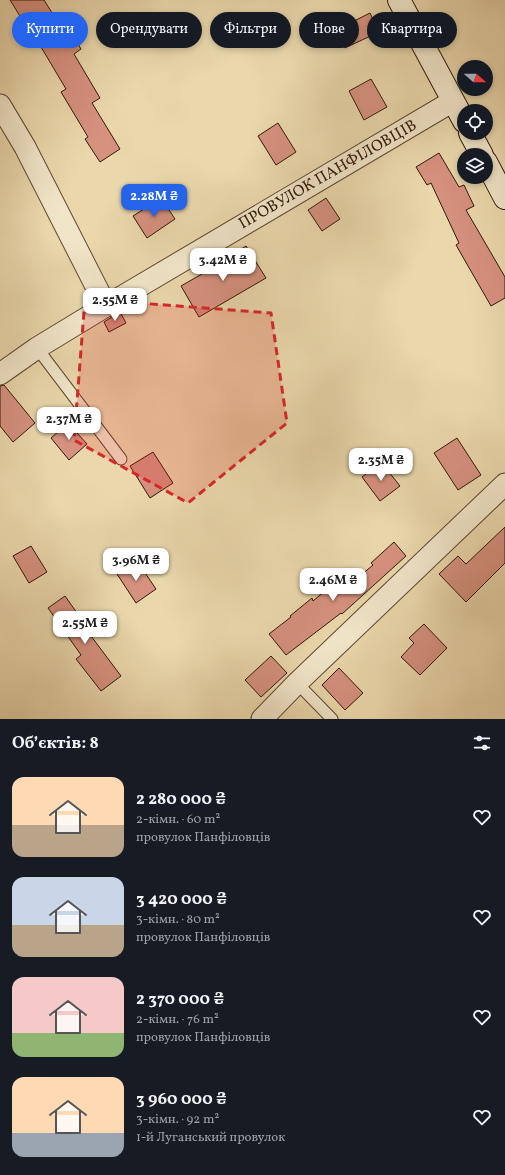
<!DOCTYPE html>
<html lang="uk">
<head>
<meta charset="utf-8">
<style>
	:root { --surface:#171b24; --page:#242831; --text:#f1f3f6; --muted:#9ea1a6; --accent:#2563eb }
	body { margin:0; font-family:Vollkorn,serif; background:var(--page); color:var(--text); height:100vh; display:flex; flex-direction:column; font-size:15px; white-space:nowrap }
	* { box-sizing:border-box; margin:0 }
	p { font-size:13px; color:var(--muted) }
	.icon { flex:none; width:22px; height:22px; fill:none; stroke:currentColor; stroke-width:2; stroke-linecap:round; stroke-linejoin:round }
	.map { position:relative; height:719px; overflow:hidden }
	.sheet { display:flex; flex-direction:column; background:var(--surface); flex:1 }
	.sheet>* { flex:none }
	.hud { position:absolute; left:12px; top:12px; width:481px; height:36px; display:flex; gap:8px }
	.needle { width:26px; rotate:110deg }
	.tools { position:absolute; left:457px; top:60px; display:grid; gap:8px }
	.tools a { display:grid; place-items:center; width:36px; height:36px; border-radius:50%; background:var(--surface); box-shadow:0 2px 6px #0003; font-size:20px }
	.price { position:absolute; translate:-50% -34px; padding:0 9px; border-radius:8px; background:#fff; color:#222; font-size:13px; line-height:26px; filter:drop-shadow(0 1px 2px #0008) }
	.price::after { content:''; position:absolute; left:50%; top:24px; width:12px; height:9px; margin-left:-6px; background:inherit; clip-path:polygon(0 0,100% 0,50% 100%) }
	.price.selected { background:var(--accent); color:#fff }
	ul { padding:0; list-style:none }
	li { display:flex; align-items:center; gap:12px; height:100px; padding:0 12px }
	li span { display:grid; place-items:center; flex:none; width:112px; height:80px; border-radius:12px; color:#555 }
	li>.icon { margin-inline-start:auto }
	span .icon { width:48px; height:48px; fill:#fffc; stroke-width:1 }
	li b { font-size:17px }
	h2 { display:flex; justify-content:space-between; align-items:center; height:48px; padding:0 12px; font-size:17px }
	.chip { padding:0 14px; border-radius:18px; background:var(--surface); box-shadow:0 2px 6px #0003; font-size:14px; line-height:36px }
	.chip.selected { background:var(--accent); color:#fff }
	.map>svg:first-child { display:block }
</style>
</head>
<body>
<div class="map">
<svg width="505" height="719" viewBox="0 0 505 719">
	<rect width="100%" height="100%" fill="#ead7ac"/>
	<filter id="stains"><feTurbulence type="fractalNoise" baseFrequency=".005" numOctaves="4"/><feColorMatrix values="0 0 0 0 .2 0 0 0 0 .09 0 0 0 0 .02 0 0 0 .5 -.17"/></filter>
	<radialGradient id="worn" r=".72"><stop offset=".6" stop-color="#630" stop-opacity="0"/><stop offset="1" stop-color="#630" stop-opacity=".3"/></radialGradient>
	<g fill="#d6917f" stroke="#311906">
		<polygon points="10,0 44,0 61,27 66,24 81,49 74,54 100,98 92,103 120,149 100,162 85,139 88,137 61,92 66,89 25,20 23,21"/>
		<polygon points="370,13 379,32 345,48 336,30"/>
		<polygon points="371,79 387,107 364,120 349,91"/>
		<polygon points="278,123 296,152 276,165 258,136"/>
		<polygon points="439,153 459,187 464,185 474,206 466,210 505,277 505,298 491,306 456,245 459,243 431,183 427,185 416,167"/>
		<polygon points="161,198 175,219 147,238 133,216"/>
		<polygon points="326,198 340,219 322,231 308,210"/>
		<polygon points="246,246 266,278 199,317 181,286 228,259 227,258"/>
		<polygon points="120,312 126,323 109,332 104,322"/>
		<polygon points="4,385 35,423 13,442 0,426 0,386"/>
		<polygon points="68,423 87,444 69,460 51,438"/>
		<polygon points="457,438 481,475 458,490 434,453"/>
		<polygon points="153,452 173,483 150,498 130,466"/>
		<polygon points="381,462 400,486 380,501 362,477"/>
		<polygon points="505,527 505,563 466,602 439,574 458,556 466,564"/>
		<polygon points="394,542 406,556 342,614 341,613 286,655 269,634 291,617 290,616 312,598 313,601 341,577 348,586 373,565 371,563"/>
		<polygon points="31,546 47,572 29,583 13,556"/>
		<polygon points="137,561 156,589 136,603 117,574"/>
		<polygon points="65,596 87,627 85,628 121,676 101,691 76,659 81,655 48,608"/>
		<polygon points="424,624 447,648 420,675 401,657 414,643 409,638"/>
		<polygon points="271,656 287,673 261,697 245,680"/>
		<polygon points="339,668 363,693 345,710 322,685"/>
	</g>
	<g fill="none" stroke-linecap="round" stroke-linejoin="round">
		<defs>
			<g id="lane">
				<polyline points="37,348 121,459"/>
				<polyline points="297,683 332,719"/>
			</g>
			<g id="street">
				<polyline points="0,105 25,147 106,306"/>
				<polyline points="0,374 37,348 106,306 453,101"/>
				<polyline points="262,719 297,683 505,484"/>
			</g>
			<g id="secondary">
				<polyline points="399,0 464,121"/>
				<polyline points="470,133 482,155"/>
				<polyline points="486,162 505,198"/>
			</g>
		</defs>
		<use href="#lane" stroke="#5f4830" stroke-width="13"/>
		<use href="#street" stroke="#5f4830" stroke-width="23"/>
		<use href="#secondary" stroke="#311906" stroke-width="24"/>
		<use href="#lane" stroke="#f1e5c9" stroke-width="11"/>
		<use href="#street" stroke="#f1e5c9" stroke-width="21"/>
		<use href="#secondary" stroke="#f1e5c9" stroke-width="22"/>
	</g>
	<path fill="#d62828" fill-opacity="0.2" stroke="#d62828" stroke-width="3" stroke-dasharray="8 5" stroke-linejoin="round" d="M85,299L271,313L287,423L188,503L74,440Z"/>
	<g text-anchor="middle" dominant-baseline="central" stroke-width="3" stroke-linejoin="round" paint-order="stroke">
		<g font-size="16" fill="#311906" stroke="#f1e5c9">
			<text transform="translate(328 175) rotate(-30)">ПРОВУЛОК ПАНФІЛОВЦІВ</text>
		</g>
	</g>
	<rect width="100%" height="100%" filter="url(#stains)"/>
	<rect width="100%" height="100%" fill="url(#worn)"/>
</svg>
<div class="tools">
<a><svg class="needle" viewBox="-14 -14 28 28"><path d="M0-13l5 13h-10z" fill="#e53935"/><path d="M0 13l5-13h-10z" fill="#9ea1a6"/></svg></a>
<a><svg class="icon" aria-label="locate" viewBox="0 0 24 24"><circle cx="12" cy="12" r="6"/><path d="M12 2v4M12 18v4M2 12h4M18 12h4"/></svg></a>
<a><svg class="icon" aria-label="layers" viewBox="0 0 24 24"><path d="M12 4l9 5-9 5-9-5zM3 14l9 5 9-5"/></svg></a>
</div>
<b class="price selected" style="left:154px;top:218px">2.28M ₴</b>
<b class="price" style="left:223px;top:282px">3.42M ₴</b>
<b class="price" style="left:115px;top:322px">2.55M ₴</b>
<b class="price" style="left:69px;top:441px">2.37M ₴</b>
<b class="price" style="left:381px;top:482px">2.35M ₴</b>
<b class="price" style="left:136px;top:582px">3.96M ₴</b>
<b class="price" style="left:333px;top:602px">2.46M ₴</b>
<b class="price" style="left:85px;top:645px">2.55M ₴</b>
<div class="hud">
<a class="chip selected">Купити</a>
<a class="chip">Орендувати</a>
<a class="chip">Фільтри</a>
<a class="chip">Нове</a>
<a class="chip">Квартира</a>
</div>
</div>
<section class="sheet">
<h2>Об’єктів: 8<svg class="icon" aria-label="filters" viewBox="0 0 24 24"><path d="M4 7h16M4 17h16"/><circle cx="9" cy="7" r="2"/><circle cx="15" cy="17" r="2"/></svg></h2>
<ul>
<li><span style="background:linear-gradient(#ffd9b3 60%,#b9a48a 0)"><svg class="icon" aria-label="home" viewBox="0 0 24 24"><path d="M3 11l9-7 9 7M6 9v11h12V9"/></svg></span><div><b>2 280 000 ₴</b><p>2-кімн. · 60 m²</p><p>провулок Панфіловців</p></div><svg class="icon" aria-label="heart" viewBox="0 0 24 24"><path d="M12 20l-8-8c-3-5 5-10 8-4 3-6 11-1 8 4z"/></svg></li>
<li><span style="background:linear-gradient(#c9d6e8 60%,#b9a48a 0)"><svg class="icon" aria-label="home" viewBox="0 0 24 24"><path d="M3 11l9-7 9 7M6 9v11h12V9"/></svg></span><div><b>3 420 000 ₴</b><p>3-кімн. · 80 m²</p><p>провулок Панфіловців</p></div><svg class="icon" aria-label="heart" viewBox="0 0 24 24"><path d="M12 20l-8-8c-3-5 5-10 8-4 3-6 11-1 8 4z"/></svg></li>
<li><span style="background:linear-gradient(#f6c9c9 70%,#8fb573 0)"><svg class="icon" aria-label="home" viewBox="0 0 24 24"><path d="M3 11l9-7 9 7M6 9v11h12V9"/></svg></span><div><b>2 370 000 ₴</b><p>2-кімн. · 76 m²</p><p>провулок Панфіловців</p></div><svg class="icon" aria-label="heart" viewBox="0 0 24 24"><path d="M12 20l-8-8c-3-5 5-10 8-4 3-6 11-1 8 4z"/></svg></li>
<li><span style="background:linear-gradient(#ffd9b3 70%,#9aa5b1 0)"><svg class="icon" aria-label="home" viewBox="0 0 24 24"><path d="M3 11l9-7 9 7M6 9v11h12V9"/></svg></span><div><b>3 960 000 ₴</b><p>3-кімн. · 92 m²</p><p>1-й Луганський провулок</p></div><svg class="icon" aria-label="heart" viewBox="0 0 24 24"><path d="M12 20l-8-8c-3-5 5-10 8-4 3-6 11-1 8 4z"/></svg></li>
</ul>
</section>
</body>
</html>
